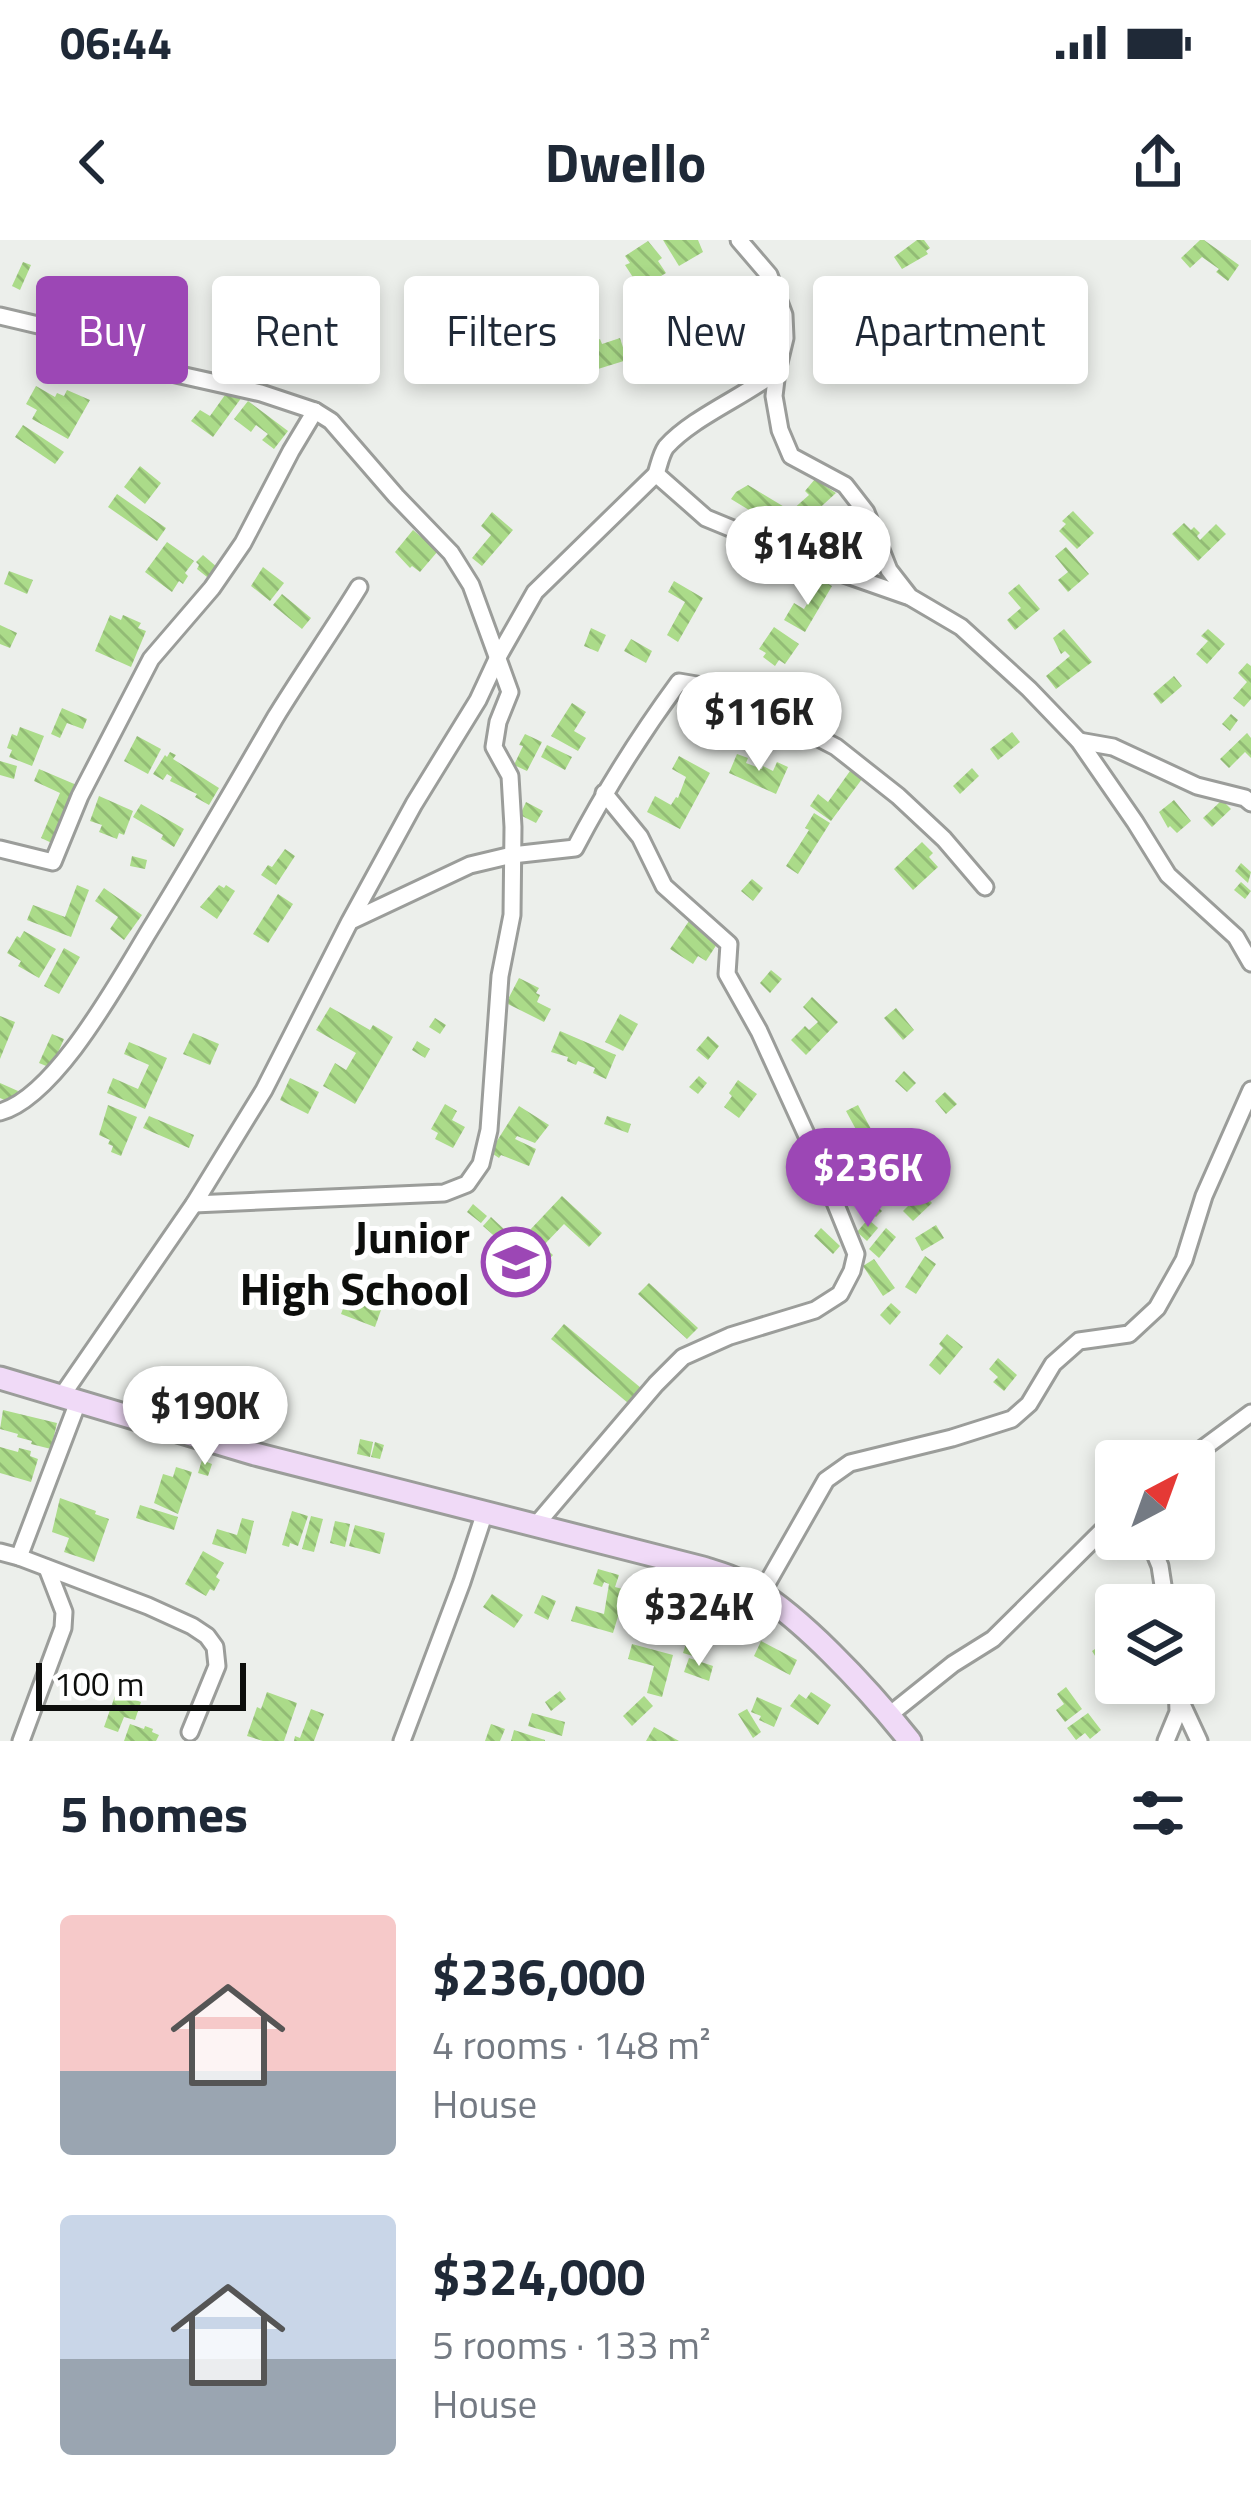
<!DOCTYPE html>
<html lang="en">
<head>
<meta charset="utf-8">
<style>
	:root { --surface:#fff; --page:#f2f2f3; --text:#1f2937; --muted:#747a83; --accent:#9c47b5 }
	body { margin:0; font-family:"Titillium Web",sans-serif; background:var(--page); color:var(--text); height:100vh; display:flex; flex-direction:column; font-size:45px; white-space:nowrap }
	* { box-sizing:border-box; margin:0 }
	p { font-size:39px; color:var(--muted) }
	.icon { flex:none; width:66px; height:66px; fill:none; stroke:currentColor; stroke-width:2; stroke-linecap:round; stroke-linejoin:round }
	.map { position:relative; height:1501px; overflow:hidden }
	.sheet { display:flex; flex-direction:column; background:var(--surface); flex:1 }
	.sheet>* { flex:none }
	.top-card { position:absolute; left:36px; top:36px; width:1179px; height:108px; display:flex; gap:24px }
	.needle { width:78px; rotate:41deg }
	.buttons { position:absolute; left:1095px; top:1200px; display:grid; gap:24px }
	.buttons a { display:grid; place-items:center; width:120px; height:120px; border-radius:12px; background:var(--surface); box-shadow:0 6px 18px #0003; font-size:60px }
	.scale { position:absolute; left:36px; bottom:30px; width:210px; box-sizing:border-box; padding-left:12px; border:6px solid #0d0e0c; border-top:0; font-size:33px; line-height:42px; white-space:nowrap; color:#0d0e0c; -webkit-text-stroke:9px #fff; paint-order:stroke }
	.price { position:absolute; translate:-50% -102px; padding:0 27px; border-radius:42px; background:#fff; color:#222; font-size:39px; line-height:78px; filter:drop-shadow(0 3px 6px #0008) }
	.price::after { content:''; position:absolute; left:50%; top:72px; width:36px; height:27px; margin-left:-18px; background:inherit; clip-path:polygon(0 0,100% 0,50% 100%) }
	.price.selected { background:var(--accent); color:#fff }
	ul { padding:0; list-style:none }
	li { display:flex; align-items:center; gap:36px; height:300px; padding:0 60px }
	li span { display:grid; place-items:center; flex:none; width:336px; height:240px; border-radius:12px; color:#555 }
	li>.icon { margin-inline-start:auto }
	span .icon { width:144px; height:144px; fill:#fffc; stroke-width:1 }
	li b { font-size:51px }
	h2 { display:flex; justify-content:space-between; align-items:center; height:144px; padding:0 60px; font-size:51px }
	.tag { padding:0 42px; border-radius:12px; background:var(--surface); box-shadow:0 6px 18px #0003; font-size:42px; line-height:108px }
	.tag.selected { background:var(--accent); color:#fff }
	.status { display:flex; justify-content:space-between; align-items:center; height:84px; padding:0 60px; background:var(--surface); direction:ltr }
	.status svg { height:33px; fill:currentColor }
	header { display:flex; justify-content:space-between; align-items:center; height:156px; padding:0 60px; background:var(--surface); font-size:54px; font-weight:700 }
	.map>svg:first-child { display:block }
</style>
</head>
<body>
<div class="status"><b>06:44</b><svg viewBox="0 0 49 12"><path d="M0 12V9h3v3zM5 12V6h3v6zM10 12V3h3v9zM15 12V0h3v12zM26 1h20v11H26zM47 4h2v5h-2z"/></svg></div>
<header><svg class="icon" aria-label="back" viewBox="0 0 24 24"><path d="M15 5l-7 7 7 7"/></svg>Dwello<svg class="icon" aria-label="share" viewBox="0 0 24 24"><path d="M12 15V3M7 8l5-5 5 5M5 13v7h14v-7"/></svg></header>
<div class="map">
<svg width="1251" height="1501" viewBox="0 0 1251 1501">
	<defs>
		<pattern id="building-back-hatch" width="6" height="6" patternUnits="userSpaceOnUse" patternTransform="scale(3)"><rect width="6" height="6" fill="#abdb89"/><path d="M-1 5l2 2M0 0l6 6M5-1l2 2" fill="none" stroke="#92bb75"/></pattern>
	</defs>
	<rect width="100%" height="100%" fill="#ecefeb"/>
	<g fill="url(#building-back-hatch)">
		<polygon points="663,0 698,0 703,12 679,26"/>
		<polygon points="917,0 924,0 930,8 926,11 928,14 902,29 894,17"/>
		<polygon points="1200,0 1204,0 1239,25 1228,41 1216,32 1219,29 1202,17 1190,28 1181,18"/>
		<polygon points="648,1 662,18 658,21 666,33 643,47 639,40 636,42 625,25 630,23 625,16"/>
		<polygon points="23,22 31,25 20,50 12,46"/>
		<polygon points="1014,65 1034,83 1025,94 1005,76"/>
		<polygon points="716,79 730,92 706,119 692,105"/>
		<polygon points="620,98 627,120 598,129 589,103 600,99 602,104"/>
		<polygon points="36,146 55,157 57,153 64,156 67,150 90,160 68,199 32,179 37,170 26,164"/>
		<polygon points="230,148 242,157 213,197 191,181 200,170 210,176"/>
		<polygon points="248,161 288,191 274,209 262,200 268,194 256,185 251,192 234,179"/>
		<polygon points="23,185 64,212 55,224 15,197"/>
		<polygon points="140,226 161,243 145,264 124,247"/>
		<polygon points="815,239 836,253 790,295 731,259 736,252 748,245 791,271 809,255 805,251"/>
		<polygon points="117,254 166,288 157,301 108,267"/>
		<polygon points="1073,271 1094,293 1077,309 1059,291 1066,284 1062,281"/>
		<polygon points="492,272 513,290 482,326 472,318 491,295 481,286"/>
		<polygon points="1184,283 1191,290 1194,287 1200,293 1197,296 1200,300 1216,284 1226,294 1198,321 1172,294"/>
		<polygon points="413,290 438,311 420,332 412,326 410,328 395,312"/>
		<polygon points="167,302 194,321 185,333 188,336 183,344 179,341 172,352 145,332"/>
		<polygon points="1066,307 1089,334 1068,352 1058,340 1068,332 1055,316"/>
		<polygon points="203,315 218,328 207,337 197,329 199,325 196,322"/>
		<polygon points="263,327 284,343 270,361 251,346"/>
		<polygon points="9,331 33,340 27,354 4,344"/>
		<polygon points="821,340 832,346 805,392 784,380 794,363 804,369"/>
		<polygon points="674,341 703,358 678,402 667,395 685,362 668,352"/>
		<polygon points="1019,344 1040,369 1015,390 1007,380 1021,368 1008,353"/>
		<polygon points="282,354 311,378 302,389 273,365"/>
		<polygon points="110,375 121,380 123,375 141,383 138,388 146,391 131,427 95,411"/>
		<polygon points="0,385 17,393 10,408 0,404"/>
		<polygon points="774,387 799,404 785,424 779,420 775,426 763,417 766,413 759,409"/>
		<polygon points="591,388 606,395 598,412 584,406"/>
		<polygon points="1064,389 1092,422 1056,449 1046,436 1070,416 1065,411 1061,414 1053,398"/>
		<polygon points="1208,389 1225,404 1207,424 1196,414 1208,401 1201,396"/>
		<polygon points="631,399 652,411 646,423 624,411"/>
		<polygon points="1247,423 1251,426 1251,459 1244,467 1233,458 1247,442 1238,433"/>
		<polygon points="1174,436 1182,446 1161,464 1153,454"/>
		<polygon points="572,463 586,472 574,491 586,498 578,511 551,496"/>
		<polygon points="62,468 87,479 83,489 67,483 60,498 51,494"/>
		<polygon points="1231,474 1238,480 1230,491 1222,484"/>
		<polygon points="20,487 44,496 32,526 9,517 12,510 7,508 12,494 17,496"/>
		<polygon points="1012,492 1020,502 998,520 990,509"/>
		<polygon points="1247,493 1251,498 1251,518 1245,512 1229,528 1220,519"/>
		<polygon points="525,494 542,502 527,531 514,525 523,506 519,505"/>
		<polygon points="137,496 161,509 148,534 124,521"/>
		<polygon points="547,505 572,517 565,530 541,517"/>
		<polygon points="170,512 176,515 173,519 219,548 209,565 195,557 197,554 170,541 172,537 167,534 163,540 153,534 165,515 167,517"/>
		<polygon points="737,514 748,518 746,523 762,529 763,526 773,531 777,522 788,527 776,554 729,533"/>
		<polygon points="679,516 710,533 680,589 647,572 655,556 671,565 676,557 678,558 686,537 672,529"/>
		<polygon points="0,521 17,526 14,539 0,535"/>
		<polygon points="972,528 979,536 960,554 953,546"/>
		<polygon points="39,529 79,546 54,604 41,598 60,553 34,541"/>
		<polygon points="850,531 862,539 831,581 810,566 818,554 828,562"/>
		<polygon points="99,556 133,571 124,595 119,593 117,599 99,592 102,585 90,581"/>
		<polygon points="1174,560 1191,581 1177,593 1170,586 1168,588 1159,572"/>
		<polygon points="1222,560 1231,569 1212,587 1203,578"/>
		<polygon points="526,562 543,571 536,583 520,575"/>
		<polygon points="141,564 184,589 174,607 161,599 163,595 133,577"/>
		<polygon points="814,573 830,583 798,634 786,626 809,590 805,588"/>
		<polygon points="922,602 933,613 929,617 938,627 913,650 894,629"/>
		<polygon points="285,609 295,616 276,645 261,635 268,625 272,627"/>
		<polygon points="132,616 147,620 145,629 130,626"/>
		<polygon points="1241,623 1251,632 1248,643 1235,631"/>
		<polygon points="752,639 763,648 753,661 741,651"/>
		<polygon points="1241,642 1251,651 1245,659 1234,650"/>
		<polygon points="77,645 89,650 71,697 27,680 33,665 65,677"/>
		<polygon points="219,645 224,648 226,645 235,651 217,679 200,667"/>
		<polygon points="104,648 142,675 124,700 110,689 118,677 95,661"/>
		<polygon points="278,654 293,664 268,703 253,694"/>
		<polygon points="689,681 719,701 706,721 698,716 693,724 670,709"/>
		<polygon points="24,691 56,709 39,738 18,726 21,721 7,713 17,696 20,698"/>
		<polygon points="64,708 80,717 59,754 44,746"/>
		<polygon points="771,730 782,739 770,753 760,743"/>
		<polygon points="519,738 539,748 536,753 540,755 537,762 551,769 544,782 506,763"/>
		<polygon points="812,757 838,782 806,815 791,800 805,786 809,790 818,782 803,767"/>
		<polygon points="330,767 370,790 373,785 393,797 355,864 323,846 335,823 346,830 356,813 316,790"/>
		<polygon points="896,768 914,790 903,800 884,778"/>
		<polygon points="620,774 638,784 623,811 605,802"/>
		<polygon points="0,776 15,782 0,819"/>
		<polygon points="435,778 446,785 440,794 429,787"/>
		<polygon points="560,791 616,815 606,839 593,833 595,828 578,821 576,825 567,821 568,817 551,812"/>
		<polygon points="193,793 219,804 210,825 183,814"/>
		<polygon points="52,794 64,799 51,828 39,823"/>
		<polygon points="708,796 719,806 708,820 696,810"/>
		<polygon points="417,801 430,809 425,818 412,810"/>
		<polygon points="129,802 167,818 145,869 107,853 113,838 138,849 149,825 124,814"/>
		<polygon points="904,831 916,843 907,852 895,841"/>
		<polygon points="699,836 707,843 698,854 689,847"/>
		<polygon points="290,838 319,852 308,874 280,860"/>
		<polygon points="738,840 757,854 739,878 724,867 732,856 729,853"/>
		<polygon points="0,843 18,851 12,863 0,858"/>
		<polygon points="945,852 957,864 946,874 935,861"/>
		<polygon points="445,864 457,871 452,880 465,887 453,908 435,899 438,893 431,889"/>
		<polygon points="108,865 137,877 121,916 111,912 113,906 108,904 110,900 99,895"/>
		<polygon points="858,865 871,889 859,895 846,871"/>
		<polygon points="519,866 549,885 535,903 517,896 515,899 536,909 529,926 501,915 499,918 490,912"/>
		<polygon points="149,876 194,895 189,908 143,888"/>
		<polygon points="607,876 631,884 628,893 604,884"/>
		<polygon points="862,952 882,971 876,977 856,959"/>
		<polygon points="922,952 932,963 913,981 903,971"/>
		<polygon points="562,956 602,993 589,1007 564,984 543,1006 553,1015 538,1032 513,1008"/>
		<polygon points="473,964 487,976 481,983 467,972"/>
		<polygon points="491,977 507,992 500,1001 483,986"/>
		<polygon points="868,979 878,988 867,1001 857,992"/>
		<polygon points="936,985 944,998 922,1011 915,998"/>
		<polygon points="821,988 840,1006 833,1014 814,996"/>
		<polygon points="886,988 896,997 879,1018 869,1009"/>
		<polygon points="925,1016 936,1024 916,1054 905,1047"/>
		<polygon points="874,1019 895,1048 883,1056 863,1026"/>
		<polygon points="649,1043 698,1088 687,1099 638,1054"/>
		<polygon points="347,1058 381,1070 375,1087 341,1074"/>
		<polygon points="891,1063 901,1072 890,1085 880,1075"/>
		<polygon points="564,1084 641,1148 628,1163 551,1099"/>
		<polygon points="947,1094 963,1107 940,1135 929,1125 943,1108 939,1104"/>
		<polygon points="998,1118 1017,1135 1004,1151 993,1142 998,1137 989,1129"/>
		<polygon points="3,1170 57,1183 51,1209 31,1204 32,1201 17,1197 18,1194 0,1189"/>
		<polygon points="360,1199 373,1202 370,1217 357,1214"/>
		<polygon points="375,1202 384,1205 380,1219 371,1217"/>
		<polygon points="0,1207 18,1212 19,1208 31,1211 30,1216 38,1219 31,1242 0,1233"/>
		<polygon points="202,1220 212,1224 208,1236 198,1233"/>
		<polygon points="176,1227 192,1232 178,1274 154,1263 163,1234 173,1237"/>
		<polygon points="60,1258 96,1271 95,1274 109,1279 94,1322 64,1312 69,1298 52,1292"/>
		<polygon points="140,1265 178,1277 174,1290 136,1278"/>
		<polygon points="292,1271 308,1276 298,1306 290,1303 289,1307 282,1305"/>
		<polygon points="311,1276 323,1279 314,1312 302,1309"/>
		<polygon points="242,1278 254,1281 246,1314 212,1304 217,1289 237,1295"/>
		<polygon points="335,1281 350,1284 345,1307 330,1303"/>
		<polygon points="355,1285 385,1293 380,1314 349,1306"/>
		<polygon points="203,1311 224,1323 216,1337 220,1340 214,1351 210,1349 206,1356 185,1344"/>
		<polygon points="598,1329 619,1335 615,1347 626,1350 613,1393 571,1381 576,1366 604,1374 609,1344 604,1342 602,1347 593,1344"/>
		<polygon points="653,1342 698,1354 694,1366 684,1363 682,1370 648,1359"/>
		<polygon points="492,1354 523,1375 514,1388 483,1367"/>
		<polygon points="542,1355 556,1361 548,1380 534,1373"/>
		<polygon points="687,1400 697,1403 693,1416 683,1413"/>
		<polygon points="761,1401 797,1420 790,1435 754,1416"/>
		<polygon points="1107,1401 1116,1415 1116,1425 1105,1432 1092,1411"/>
		<polygon points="632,1404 673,1415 662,1457 647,1453 654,1426 628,1419"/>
		<polygon points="689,1418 713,1426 709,1441 684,1432"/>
		<polygon points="1116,1430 1116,1443 1123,1443 1112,1452 1103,1440"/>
		<polygon points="1066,1447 1082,1469 1065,1482 1056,1470 1064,1464 1057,1454"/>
		<polygon points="560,1451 566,1459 551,1471 545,1462"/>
		<polygon points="267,1452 297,1463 284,1501 263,1501 247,1496 257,1467 261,1469"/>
		<polygon points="811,1452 831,1465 818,1485 790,1466 799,1454 806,1459"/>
		<polygon points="116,1453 141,1462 135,1480 124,1477 118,1492 104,1487"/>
		<polygon points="644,1456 653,1466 632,1486 623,1476"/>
		<polygon points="757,1457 782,1468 774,1487 759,1480 761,1476 751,1472"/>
		<polygon points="311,1469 324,1474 314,1501 294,1501 295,1496 300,1498"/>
		<polygon points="747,1469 761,1492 753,1498 738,1474"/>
		<polygon points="532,1473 565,1482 562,1496 528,1486"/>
		<polygon points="1088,1473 1101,1490 1090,1499 1085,1493 1076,1500 1067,1488"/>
		<polygon points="130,1484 144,1489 145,1486 153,1489 152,1492 159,1495 156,1501 124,1501"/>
		<polygon points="491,1484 505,1489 500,1501 485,1501"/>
		<polygon points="654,1487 679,1501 646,1501"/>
		<polygon points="514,1490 545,1500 545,1501 511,1501"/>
	</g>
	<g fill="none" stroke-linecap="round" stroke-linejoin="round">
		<defs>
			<g id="street">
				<polyline points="739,0 769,35 784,75 785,98 777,131 774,156 780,190 791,216 845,245 866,272 889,330 910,357 961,387 1029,449 1079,501 1135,582 1168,635 1236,697 1251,723"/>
				<polyline points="0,76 89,97 167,132 261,153 315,171 331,181 396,256 451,313 471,345 510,452 498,482 494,507 510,536 513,587 512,675 500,736 489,890 481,924 467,944 444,953 194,964"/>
				<polyline points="656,234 706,278 827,328 907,356"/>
				<polyline points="1079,501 1113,507 1197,546 1245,558 1251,563"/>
				<polyline points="0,609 53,622 80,556 151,419 212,348 243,303 291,211 315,171"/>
				<path d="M353,680L470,625L512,615L575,608C606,549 640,495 679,442L726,450L836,507L898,556L944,599L985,647"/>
				<path d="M0,872C58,856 122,734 154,683C195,616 235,547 275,478C302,434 332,391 359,347"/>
				<path d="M61,1157L194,964L264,850L350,681L414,564L478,460L498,417L535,352L656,234C659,225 661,214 666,207C693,177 744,157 777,131"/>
				<polyline points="1186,1221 1251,1173"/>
				<polyline points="535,1286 656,1144 683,1117 730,1096 815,1070 840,1054 852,1031 856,1014 817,918 759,791 727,734 729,704 664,646 640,597 604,553"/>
				<polyline points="1149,1299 1160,1326 1166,1365"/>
				<polyline points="0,1312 19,1317 78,1162"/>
				<polyline points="19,1317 148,1366 192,1386 207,1396 215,1407 217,1426 190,1492"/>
				<polyline points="761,1354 826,1240 850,1223 952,1198 1012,1179 1029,1164 1053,1124 1079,1101 1129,1094 1157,1068 1184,1020 1204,956 1251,850"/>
				<polyline points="1180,1460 1199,1501"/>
				<polyline points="888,1476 953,1424 993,1399 1116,1277"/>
				<polyline points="21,1501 63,1388 64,1372 47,1328"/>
				<polyline points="402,1501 462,1342 485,1272"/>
				<polyline points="1166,1501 1178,1472 1177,1443"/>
			</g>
			<path id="secondary" d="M0,1138L255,1214L703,1328C715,1332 728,1335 739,1341C795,1368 871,1452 910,1501"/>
		</defs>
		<use href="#street" stroke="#9b9d9a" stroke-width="21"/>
		<use href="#secondary" stroke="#9b9d9a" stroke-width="27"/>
		<use href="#street" stroke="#fff" stroke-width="15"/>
		<use href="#secondary" stroke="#f0daf7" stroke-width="21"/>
	</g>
	<defs>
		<symbol id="school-ring" viewBox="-11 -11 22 22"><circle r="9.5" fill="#fff" stroke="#9c47b5" stroke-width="1.5"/><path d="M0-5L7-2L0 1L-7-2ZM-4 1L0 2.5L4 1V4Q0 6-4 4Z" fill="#9c47b5"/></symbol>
	</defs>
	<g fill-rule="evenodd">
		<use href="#school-ring" x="478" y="984" width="76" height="76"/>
	</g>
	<g text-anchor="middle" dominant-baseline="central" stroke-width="10" stroke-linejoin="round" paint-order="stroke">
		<g font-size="45" font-weight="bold" fill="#0d0e0c" stroke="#fff" text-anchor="end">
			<text x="470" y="996">Junior<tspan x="470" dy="52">High School</tspan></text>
		</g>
	</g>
</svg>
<div class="buttons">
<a><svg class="needle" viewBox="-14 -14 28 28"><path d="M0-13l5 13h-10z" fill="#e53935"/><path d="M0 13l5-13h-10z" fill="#747a83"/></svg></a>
<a><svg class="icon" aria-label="layers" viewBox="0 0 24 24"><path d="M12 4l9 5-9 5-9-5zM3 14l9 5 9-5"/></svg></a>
</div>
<div class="scale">100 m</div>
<b class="price" style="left:808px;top:368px">$148K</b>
<b class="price" style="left:759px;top:534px">$116K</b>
<b class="price selected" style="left:868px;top:990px">$236K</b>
<b class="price" style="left:205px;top:1228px">$190K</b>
<b class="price" style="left:699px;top:1429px">$324K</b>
<div class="top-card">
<a class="tag selected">Buy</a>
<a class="tag">Rent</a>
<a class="tag">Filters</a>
<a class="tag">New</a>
<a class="tag">Apartment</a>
</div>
</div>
<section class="sheet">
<h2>5 homes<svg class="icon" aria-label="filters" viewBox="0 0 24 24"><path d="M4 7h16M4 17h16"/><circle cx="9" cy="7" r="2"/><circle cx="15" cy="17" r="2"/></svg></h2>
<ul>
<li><span style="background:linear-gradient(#f6c9c9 65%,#9aa5b1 0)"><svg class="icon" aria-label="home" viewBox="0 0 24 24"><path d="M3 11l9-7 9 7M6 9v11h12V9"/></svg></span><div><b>$236,000</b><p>4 rooms · 148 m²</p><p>House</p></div></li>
<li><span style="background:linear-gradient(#c9d6e8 60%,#9aa5b1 0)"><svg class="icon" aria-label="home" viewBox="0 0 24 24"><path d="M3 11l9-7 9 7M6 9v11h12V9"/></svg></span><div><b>$324,000</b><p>5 rooms · 133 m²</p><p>House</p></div></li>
</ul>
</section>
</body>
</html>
